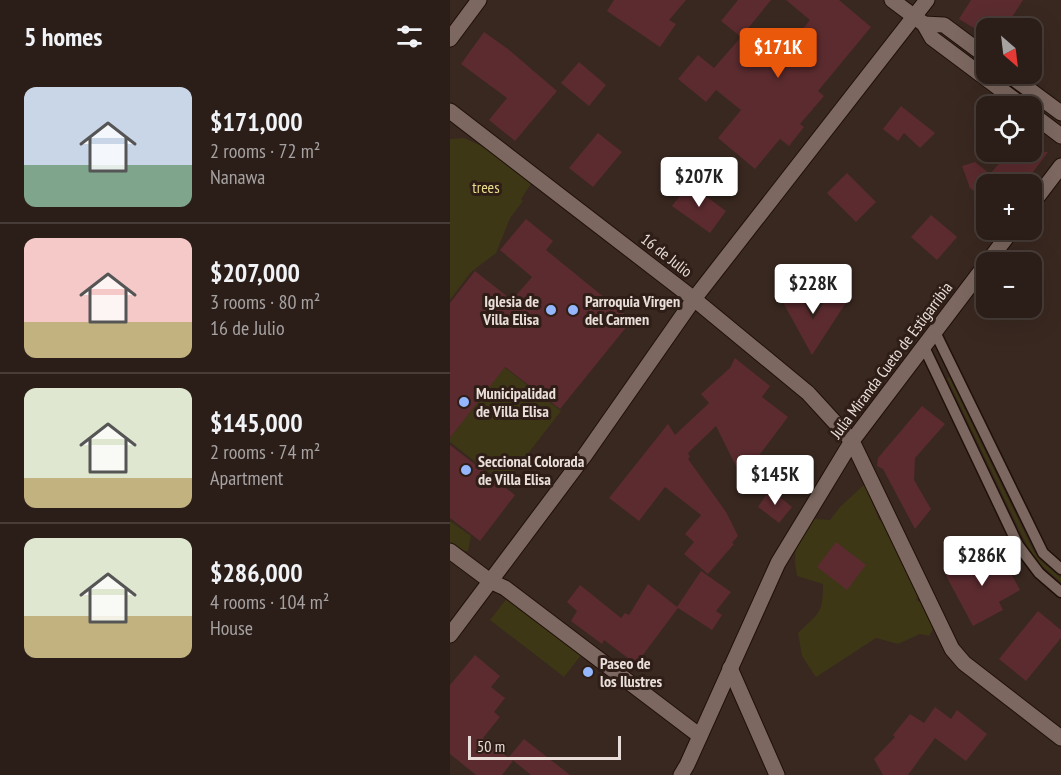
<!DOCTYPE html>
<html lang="en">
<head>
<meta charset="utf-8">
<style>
	:root { --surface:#2b1e18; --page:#372b25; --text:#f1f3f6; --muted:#a6a2a2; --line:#473c37; --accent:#ea580c }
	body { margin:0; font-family:"PT Sans Narrow",sans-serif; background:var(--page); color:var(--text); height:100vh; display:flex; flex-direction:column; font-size:22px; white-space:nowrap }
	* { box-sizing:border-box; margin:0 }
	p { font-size:20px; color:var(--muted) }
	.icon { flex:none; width:33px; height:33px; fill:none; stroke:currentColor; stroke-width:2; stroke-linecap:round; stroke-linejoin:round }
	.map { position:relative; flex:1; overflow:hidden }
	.drawer { display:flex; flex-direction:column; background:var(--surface); width:450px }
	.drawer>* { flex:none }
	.needle { width:39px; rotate:152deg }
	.tools { position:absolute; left:526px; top:18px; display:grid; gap:12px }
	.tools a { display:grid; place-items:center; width:66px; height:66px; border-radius:12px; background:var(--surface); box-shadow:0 6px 24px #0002,0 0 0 2px var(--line); font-size:30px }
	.scale { position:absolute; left:18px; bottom:15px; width:153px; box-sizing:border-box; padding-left:6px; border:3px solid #e9ded9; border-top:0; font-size:16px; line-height:21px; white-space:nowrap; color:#e9ded9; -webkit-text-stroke:4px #2e1e17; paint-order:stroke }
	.price { position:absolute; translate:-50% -51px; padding:0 14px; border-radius:6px; background:#fff; color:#222; font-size:20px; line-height:39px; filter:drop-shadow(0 2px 3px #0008) }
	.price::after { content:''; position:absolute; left:50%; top:36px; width:18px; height:14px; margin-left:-9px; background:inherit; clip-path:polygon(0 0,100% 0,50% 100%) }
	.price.active { background:var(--accent); color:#fff }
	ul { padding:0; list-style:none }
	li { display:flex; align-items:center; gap:18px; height:150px; padding:0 24px }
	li+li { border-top:2px solid var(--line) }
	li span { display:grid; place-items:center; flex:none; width:168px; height:120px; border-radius:12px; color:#555 }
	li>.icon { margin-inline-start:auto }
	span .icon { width:72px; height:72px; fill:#fffc; stroke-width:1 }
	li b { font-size:26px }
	h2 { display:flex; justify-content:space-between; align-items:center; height:72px; padding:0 24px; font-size:26px }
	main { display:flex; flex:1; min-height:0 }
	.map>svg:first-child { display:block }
</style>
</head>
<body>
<main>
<section class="drawer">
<h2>5 homes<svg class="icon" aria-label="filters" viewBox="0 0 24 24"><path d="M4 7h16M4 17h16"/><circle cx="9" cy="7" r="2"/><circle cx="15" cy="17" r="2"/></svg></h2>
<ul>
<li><span style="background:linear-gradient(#c9d6e8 65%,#7fa58c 0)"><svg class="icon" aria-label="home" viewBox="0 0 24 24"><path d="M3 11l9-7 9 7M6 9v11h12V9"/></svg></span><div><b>$171,000</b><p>2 rooms · 72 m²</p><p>Nanawa</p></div></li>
<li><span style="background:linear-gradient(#f6c9c9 70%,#c2b280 0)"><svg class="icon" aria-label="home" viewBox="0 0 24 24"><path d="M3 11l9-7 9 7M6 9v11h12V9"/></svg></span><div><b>$207,000</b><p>3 rooms · 80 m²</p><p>16 de Julio</p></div></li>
<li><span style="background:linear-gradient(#dfe7d0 75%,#c2b280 0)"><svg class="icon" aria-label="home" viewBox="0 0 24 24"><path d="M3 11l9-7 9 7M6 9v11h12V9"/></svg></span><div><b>$145,000</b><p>2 rooms · 74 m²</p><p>Apartment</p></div></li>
<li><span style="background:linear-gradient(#dfe7d0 65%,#c2b280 0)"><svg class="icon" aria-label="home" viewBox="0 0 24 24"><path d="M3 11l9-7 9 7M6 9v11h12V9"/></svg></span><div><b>$286,000</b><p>4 rooms · 104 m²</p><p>House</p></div></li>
</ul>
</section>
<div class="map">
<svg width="611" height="775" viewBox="0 0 611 775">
	<rect width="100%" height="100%" fill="#392820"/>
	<g fill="#3d3716">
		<polygon points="14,138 76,166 84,179 71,199 73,201 60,218 46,253 21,272 0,300 0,139"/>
		<polygon points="54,367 111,411 54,484 0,442 0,438"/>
		<polygon points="499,377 583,550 590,560 611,578 611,582 587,562 580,552 497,378"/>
		<path d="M415,484L429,520L445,528C447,554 443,555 470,563L475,584L466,600L492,613L479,636L470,634L448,644L426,638L366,677L352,656L348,633C369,613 373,614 373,584L347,576L345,563L346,533L365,519L380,520L390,507Z"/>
		<polygon points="0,521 21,536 18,551 4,552 0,549"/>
		<polygon points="58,597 132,654 114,677 40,620"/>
	</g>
	<g fill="#5b2b2f">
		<polygon points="164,0 236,0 219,20 226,24 210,47 157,11"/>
		<polygon points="288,0 321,0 291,37 271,21"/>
		<polygon points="336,0 389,0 421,27 368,91 374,96 350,124 354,127 339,146 330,139 305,169 268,138 291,110 266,90 256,102 228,79 248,55 264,68 291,37 324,64 360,20"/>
		<polygon points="521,0 573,0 555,28 537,28 537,36 509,19"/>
		<polygon points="34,32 58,49 107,91 65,141 39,120 57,98 11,64"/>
		<polygon points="129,62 156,85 139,106 111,83"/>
		<polygon points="451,106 485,133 470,148 454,133 448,141 433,129"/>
		<polygon points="148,133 172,152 143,187 119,168"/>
		<polygon points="559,152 598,152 574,184 537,184 537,201 520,188 512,166 525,162 540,174"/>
		<polygon points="397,173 426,202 406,222 377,193"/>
		<polygon points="239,184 276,211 260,233 222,206"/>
		<polygon points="481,215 507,237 487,260 461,237"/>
		<polygon points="76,219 103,241 96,250 182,320 110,409 55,367 0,438 0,303 25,271 62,300 82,277 50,250"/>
		<polygon points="345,286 363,320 382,288 399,298 362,355 329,295"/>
		<polygon points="285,358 320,386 312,397 338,417 292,478 266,426 238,453 240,457 238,459 276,512 288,536 282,543 284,544 258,574 234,554 244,542 235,534 251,515 215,487 189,521 159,498 218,424 225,435 259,403 251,394 280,368"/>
		<polygon points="472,406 495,424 465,458 464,480 481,509 465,529 433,469 427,466 428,458"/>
		<polygon points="0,445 65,495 30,541 0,518"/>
		<polygon points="320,489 342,507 329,523 308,507"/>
		<polygon points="386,542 416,565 397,590 367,567"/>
		<polygon points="526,555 534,569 553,558 570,590 549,602 553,610 523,626 494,572"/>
		<polygon points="251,571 281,592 266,611 272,615 262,630 228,608 186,664 154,640 152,644 121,621 127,611 117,602 130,585 171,618 175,613 179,615 198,584 227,607"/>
		<polygon points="588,611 611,630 611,638 576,681 549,659"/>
		<polygon points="25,655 50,676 41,687 55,698 44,712 50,717 33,738 63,761 52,775 26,775 0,754 0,685"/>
		<polygon points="485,707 501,719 507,710 537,734 516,761 485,738 458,775 433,775 424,759 445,737 443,735 460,714 474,723"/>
		<polygon points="74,739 120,775 81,775 59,757"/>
	</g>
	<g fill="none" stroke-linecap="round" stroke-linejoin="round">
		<defs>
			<g id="service">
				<polyline points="484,330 593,553 611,569"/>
				<polyline points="473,345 568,545 589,573 611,592"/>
			</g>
			<polyline id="pedestrian" points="40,581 55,588 250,736"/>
			<g id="minor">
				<polyline points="442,0 474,24 482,38 573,106"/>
				<polyline points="474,24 494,25 537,57"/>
				<polyline points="558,74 611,113"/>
				<polyline points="0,111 244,299 358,393 402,441 502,649 514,663 611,738"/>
				<polyline points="582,114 611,136"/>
				<polyline points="582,204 611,166"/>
				<polyline points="0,551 40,581"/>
				<polyline points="280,668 327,775"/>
				<polyline points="231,775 237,765 328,563 402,441 562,230"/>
			</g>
			<g id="secondary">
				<polyline points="0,39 29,0"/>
				<polyline points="0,635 135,455 244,299 477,0"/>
			</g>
		</defs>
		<use href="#service" stroke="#1f1009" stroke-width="13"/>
		<use href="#pedestrian" stroke="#1f1009" stroke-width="17"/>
		<use href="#minor" stroke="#1f1009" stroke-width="17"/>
		<use href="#secondary" stroke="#1f1009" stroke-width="17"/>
		<use href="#service" stroke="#7c6860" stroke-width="10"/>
		<use href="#pedestrian" stroke="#7c6860" stroke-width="15"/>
		<use href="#minor" stroke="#7c6860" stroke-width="15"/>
		<use href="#secondary" stroke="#7c6860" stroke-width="15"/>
	</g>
	<g fill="#94b7fd" stroke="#2e1e17" stroke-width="2">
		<circle cx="101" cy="310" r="6"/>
		<circle cx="123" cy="310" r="6"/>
		<circle cx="14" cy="402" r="6"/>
		<circle cx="16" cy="470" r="6"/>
		<circle cx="138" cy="672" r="6"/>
	</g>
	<g text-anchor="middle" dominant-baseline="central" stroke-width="6" stroke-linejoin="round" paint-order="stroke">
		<g font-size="16" fill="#eadd8d" stroke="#2e1e17">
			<text x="36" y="187">trees</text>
		</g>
		<g font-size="16" fill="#e9ded9" stroke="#2e1e17">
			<text transform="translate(217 255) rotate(38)">16 de Julio</text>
			<text transform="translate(441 360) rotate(-53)">Julia Miranda Cueto de Estigarribia</text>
		</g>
		<g font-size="16" font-weight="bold" fill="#e9ded9" stroke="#2e1e17" text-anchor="start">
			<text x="89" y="301" text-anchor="end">Iglesia de<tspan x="89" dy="18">Villa Elisa</tspan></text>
			<text x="135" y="301">Parroquia Virgen<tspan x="135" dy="18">del Carmen</tspan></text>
			<text x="26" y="393">Municipalidad<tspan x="26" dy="18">de Villa Elisa</tspan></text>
			<text x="28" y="461">Seccional Colorada<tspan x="28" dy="18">de Villa Elisa</tspan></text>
			<text x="150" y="663">Paseo de<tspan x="150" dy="18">los Ilustres</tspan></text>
		</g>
	</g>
</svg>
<div class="tools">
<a><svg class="needle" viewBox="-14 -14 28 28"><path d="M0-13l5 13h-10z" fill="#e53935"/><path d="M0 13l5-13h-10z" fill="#a6a2a2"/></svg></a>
<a><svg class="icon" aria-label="locate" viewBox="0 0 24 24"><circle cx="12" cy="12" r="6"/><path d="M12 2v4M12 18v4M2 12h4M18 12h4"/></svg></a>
<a>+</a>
<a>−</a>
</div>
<div class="scale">50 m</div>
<b class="price active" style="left:328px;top:79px">$171K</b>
<b class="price" style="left:249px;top:208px">$207K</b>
<b class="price" style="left:363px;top:315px">$228K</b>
<b class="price" style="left:325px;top:506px">$145K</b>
<b class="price" style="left:532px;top:587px">$286K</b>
</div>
</main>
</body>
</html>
